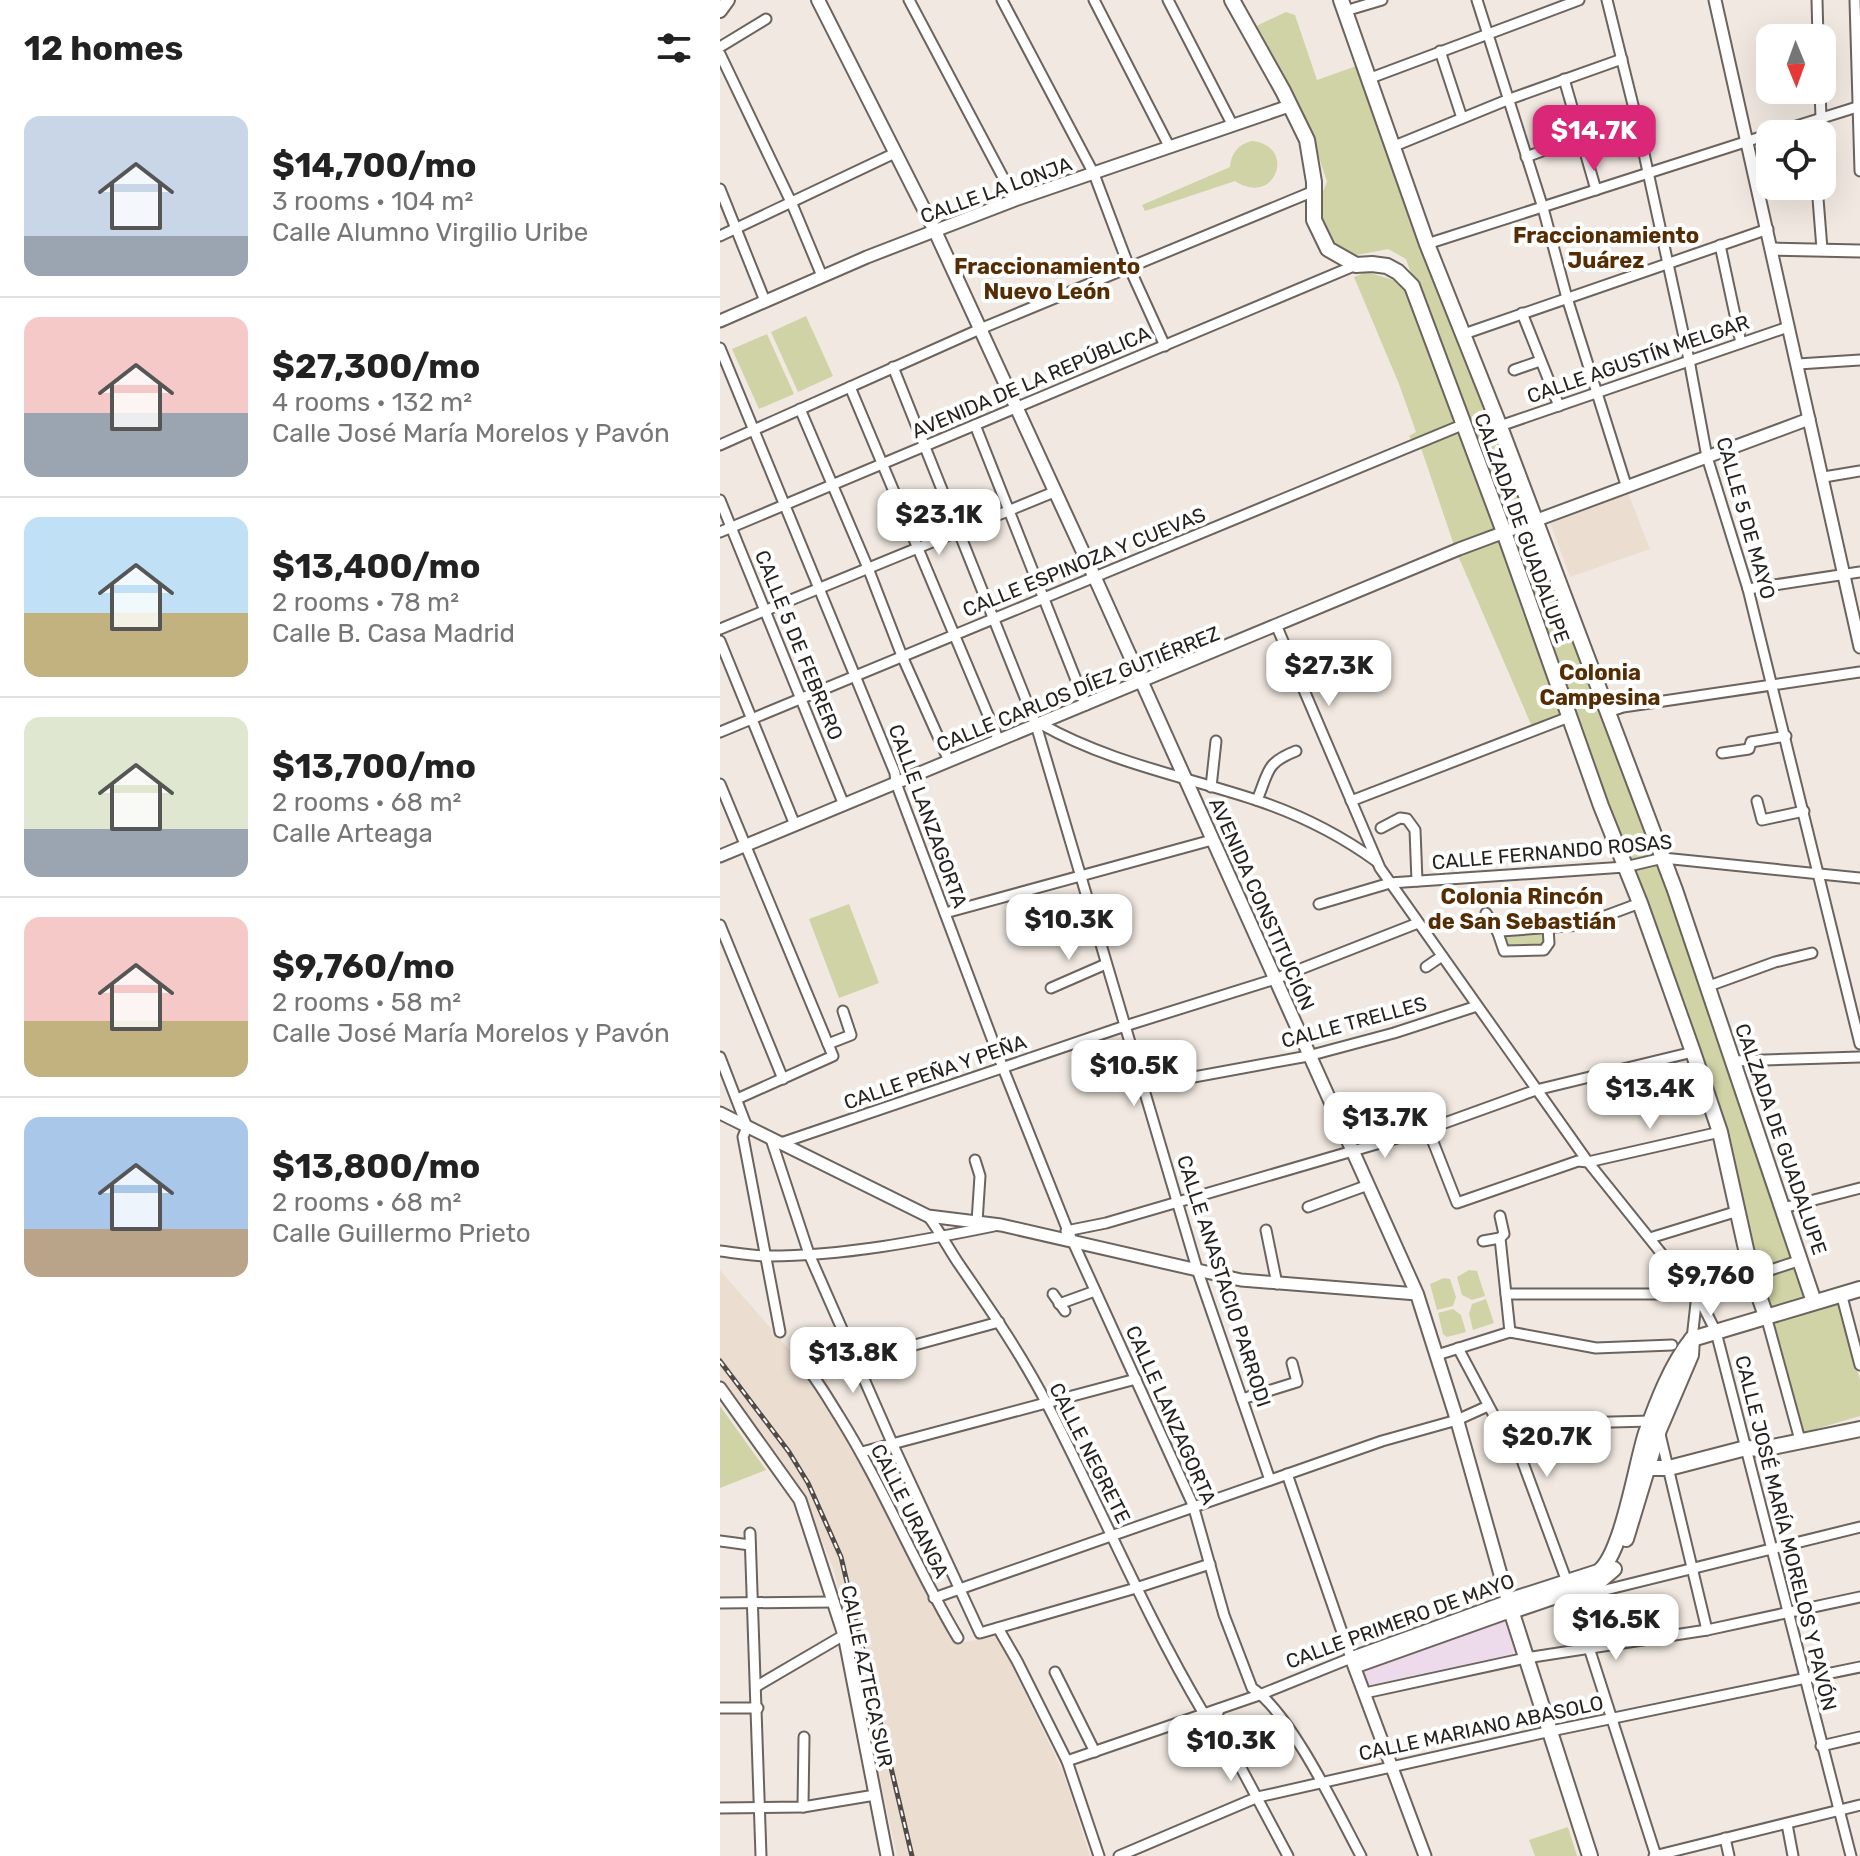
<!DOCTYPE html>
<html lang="en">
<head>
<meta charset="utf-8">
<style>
	:root { --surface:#fff; --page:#f6f6f6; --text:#222; --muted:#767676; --line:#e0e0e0; --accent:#db2777 }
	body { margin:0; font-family:Rubik,sans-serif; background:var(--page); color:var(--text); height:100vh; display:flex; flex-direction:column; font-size:30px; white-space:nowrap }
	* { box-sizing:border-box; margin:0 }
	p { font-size:26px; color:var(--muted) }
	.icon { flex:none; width:44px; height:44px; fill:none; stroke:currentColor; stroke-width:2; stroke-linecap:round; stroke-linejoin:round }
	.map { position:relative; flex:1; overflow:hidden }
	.details { display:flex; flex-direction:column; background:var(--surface); width:720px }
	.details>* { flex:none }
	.needle { width:52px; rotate:179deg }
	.tools { position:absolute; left:1036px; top:24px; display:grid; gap:16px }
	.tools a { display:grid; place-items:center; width:80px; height:80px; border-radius:16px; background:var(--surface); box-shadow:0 8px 32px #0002; font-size:40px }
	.price { position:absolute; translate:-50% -68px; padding:0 18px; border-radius:16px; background:#fff; color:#222; font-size:26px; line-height:52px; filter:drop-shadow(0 2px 4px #0008) }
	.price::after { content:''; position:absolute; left:50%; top:48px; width:24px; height:18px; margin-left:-12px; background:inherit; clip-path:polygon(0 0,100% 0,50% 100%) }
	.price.active { background:var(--accent); color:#fff }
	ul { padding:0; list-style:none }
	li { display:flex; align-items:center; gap:24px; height:200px; padding:0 24px }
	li+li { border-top:2px solid var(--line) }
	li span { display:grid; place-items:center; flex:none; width:224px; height:160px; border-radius:16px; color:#555 }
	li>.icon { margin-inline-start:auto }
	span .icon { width:96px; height:96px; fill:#fffc; stroke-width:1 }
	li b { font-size:34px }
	h2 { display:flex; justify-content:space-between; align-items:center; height:96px; padding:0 24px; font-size:34px }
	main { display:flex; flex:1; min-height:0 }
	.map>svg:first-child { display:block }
</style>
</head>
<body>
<main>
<section class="details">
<h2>12 homes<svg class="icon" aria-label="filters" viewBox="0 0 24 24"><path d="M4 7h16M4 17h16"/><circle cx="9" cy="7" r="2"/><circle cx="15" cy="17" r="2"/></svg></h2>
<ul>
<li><span style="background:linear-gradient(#c9d6e8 75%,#9aa5b1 0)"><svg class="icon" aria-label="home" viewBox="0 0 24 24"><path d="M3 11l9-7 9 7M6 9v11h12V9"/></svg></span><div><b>$14,700/mo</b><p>3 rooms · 104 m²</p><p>Calle Alumno Virgilio Uribe</p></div></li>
<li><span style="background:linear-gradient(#f6c9c9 60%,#9aa5b1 0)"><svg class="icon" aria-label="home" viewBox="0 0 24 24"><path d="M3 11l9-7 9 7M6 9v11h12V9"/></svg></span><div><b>$27,300/mo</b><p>4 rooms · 132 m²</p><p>Calle José María Morelos y Pavón</p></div></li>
<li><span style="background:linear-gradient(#bfe0f5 60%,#c2b280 0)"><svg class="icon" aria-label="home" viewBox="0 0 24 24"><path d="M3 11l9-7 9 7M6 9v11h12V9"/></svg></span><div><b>$13,400/mo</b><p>2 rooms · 78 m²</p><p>Calle B. Casa Madrid</p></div></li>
<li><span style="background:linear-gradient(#dfe7d0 70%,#9aa5b1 0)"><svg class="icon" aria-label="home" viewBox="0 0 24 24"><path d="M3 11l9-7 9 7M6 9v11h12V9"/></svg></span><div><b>$13,700/mo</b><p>2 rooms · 68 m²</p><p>Calle Arteaga</p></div></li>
<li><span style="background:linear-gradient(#f6c9c9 65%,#c2b280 0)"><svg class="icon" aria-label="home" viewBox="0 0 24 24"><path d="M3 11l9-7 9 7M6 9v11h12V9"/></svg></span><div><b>$9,760/mo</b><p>2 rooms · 58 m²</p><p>Calle José María Morelos y Pavón</p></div></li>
<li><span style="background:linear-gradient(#a9c7e8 70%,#b9a48a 0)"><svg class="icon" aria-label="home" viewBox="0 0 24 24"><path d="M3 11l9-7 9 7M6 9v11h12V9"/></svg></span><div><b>$13,800/mo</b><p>2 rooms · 68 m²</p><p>Calle Guillermo Prieto</p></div></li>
</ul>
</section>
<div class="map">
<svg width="1140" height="1856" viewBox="0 0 1140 1856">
	<rect width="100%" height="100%" fill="#f1e9e1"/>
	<g fill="#ebddd0">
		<polygon points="908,493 930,549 850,577 830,522"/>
		<polygon points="0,1270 78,1360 93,1353 140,1448 153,1464 213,1603 237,1644 277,1635 343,1772 370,1856 177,1856 114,1570 86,1502 0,1378"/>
	</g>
	<polygon fill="#eddaea" points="785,1620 795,1653 790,1658 646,1686 641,1671"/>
	<g fill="#d0d3a5">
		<polygon points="566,12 575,15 597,80 639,65 810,519 1007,1057 1087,1302 1049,1313 1035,1275 1005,1131 849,717 813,729 736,551 699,442 742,425 686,259 668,249 637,255 621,252 606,239 598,203 607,182 597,151 532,28"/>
		<path d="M531,141C577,144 557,208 515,181L425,211L422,205L510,167C511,153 518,145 531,141Z"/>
		<polygon points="647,272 680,282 685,287 740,423 693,442 689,436 696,432 679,384 634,277"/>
		<polygon points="86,316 113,376 78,392 51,332"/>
		<polygon points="47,334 74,394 39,409 12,349"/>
		<polygon points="129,904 159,983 119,998 89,919"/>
		<polygon points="816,932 822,935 823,943 819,948 789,950 781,937 783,934"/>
		<polygon points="749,1270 757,1271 765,1296 752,1300 742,1295 737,1277"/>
		<polygon points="724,1278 730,1279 736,1297 733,1306 717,1310 710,1284"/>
		<polygon points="766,1299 774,1323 753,1330 749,1314 752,1304"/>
		<polygon points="1118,1301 1140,1380 1140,1416 1082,1433 1050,1319"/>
		<polygon points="733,1309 741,1315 746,1332 727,1337 723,1334 718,1313"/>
		<polygon points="0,1406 46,1470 0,1488"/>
		<polygon points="848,1827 857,1856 815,1856 809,1840"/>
	</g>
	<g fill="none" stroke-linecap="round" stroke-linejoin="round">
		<defs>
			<g id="minor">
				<polyline points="189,0 295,200"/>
				<polyline points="282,0 374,174 409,267 445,346"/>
				<polyline points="374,0 449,146"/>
				<polyline points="448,0 512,124"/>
				<polyline points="757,0 823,208 847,298 906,485"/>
				<polyline points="887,0 916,117 969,360 987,457 1028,589 1140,1044"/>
				<polyline points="1097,0 1098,38"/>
				<polyline points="1135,0 1140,171"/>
				<polyline points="625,11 662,0"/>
				<polyline points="0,47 46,19"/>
				<polyline points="720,51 742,118"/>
				<polyline points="0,54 72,204 102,276"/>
				<polyline points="648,79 859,0"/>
				<polyline points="844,79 876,190"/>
				<polyline points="1100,90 1101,118"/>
				<polyline points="1051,134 1137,107"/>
				<polyline points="672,147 787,100 902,59"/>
				<polyline points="806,157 916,117"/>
				<polyline points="1097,186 1102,249"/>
				<polyline points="0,189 45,301"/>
				<polyline points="0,236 175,153"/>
				<polyline points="707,244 1050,134"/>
				<polyline points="1000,245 1021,343"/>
				<polyline points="802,313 839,406"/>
				<polyline points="744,334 1048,229"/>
				<path d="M0,348L175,773L176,783L283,1068L348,1231L473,1505L504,1615L532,1688C570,1712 618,1813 641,1856"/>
				<polyline points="1078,364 1140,360"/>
				<polyline points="173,367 316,725 478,1272 550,1480"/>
				<polyline points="794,370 820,361"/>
				<polyline points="130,387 279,741"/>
				<polyline points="80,409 148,568 182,656 229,761"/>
				<polyline points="255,425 366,705"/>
				<polyline points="780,426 1068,327"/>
				<polyline points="0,445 260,329 594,191"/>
				<polyline points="1104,477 1140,471"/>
				<polyline points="0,500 124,805"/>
				<polyline points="0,532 636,265"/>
				<polyline points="1028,589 1140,572"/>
				<polyline points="557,627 660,868 868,1162 966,1284 977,1294 996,1332 1131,1856"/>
				<polyline points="0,629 334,492"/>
				<polyline points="0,641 75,825"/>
				<polyline points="888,712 903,707 1140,672"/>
				<path d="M321,724C388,762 463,776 536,800C578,814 620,835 656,861"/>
				<polyline points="0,732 742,425"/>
				<polyline points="1002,753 1029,749 1031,742 1066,736"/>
				<polyline points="0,784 113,1056 17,1099"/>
				<polyline points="491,787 496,741"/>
				<path d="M537,800C549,772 545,763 576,751"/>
				<polyline points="631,801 849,717"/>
				<polyline points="1037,801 1042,820 1084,811"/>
				<polyline points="661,828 680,818 687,819 695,830 697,881"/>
				<polyline points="599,904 670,883 905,867 943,858 1140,878"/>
				<polyline points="225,913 492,840"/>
				<polyline points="766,913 778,933 784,951 824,950 829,943 828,928"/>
				<polyline points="0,925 63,1079"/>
				<polyline points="778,933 781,931 861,925 920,903"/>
				<polyline points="706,967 722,956"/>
				<polyline points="989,986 1055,962 1092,953"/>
				<polyline points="331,988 386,964"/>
				<polyline points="108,1044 131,1035 123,1011"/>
				<polyline points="0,1057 27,1127 23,1137 60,1332"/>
				<polyline points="1014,1061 1140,1057"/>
				<polyline points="425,1086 588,1056 674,1033 757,1006"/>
				<polyline points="708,1129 737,1203 858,1161 868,1162 1000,1132"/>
				<polyline points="51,1139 89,1254 173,1445 260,1633 416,1588 490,1564"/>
				<polyline points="61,1143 405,1026 555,979 698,923"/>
				<polyline points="255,1160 260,1176 257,1222"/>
				<polyline points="588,1207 648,1185"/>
				<polyline points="1063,1208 1140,1188"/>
				<path d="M208,1216C221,1233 229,1250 241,1267C272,1312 303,1357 328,1406C381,1508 425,1615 484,1714"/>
				<polyline points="780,1216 784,1234 780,1238 790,1332"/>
				<polyline points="546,1230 557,1284"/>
				<polyline points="346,1231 386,1223 708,1129 816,1090 973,1052"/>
				<polyline points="930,1238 1018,1211"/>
				<polyline points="763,1241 780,1238"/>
				<path d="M0,1251C16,1253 33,1256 49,1256C124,1256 200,1241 274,1226"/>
				<polyline points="1121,1293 1140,1365"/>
				<polyline points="333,1294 345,1311"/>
				<polyline points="786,1294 977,1294 1081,1260"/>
				<polyline points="339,1304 375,1291"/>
				<polyline points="1046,1316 1080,1440"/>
				<polyline points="972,1339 977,1294"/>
				<polyline points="738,1348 779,1425 931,1421 939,1430 987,1630"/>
				<polyline points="717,1355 790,1332 876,1348 952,1345"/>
				<path d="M81,1361C96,1377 107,1397 119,1416C164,1488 195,1566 238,1638"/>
				<polyline points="92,1373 279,1322"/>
				<polyline points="522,1399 577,1382 572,1363"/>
				<polyline points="789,1425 853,1598 936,1856"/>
				<polyline points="142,1452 416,1379"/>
				<polyline points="30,1533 41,1856"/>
				<polyline points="0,1541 30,1545"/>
				<polyline points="214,1598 662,1441 737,1420 768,1406"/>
				<polyline points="853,1598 1140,1527"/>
				<polyline points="0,1603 114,1602"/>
				<polyline points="278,1628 297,1661 347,1761 379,1856"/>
				<polyline points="335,1672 375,1752"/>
				<polyline points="37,1686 124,1635"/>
				<polyline points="645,1693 806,1658 987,1630 1140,1597"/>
				<polyline points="0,1708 38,1708"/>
				<polyline points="499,1709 496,1721 568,1856"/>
				<polyline points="1101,1746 1140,1737"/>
				<polyline points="347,1761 542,1694 631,1658 567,1474"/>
				<polyline points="83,1807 84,1737"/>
				<polyline points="0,1808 83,1807 155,1795"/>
				<polyline points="1067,1824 1073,1856"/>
				<polyline points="1005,1838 1009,1856"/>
				<polyline points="399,1856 538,1797 831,1731 1140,1667"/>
				<polyline points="934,1856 1140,1805"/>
			</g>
			<g id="tertiary">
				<polyline points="995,0 1140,647"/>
				<polyline points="1052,249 1140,251"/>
				<polyline points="0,321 147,257 295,200 569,106"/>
				<polyline points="0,856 739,549 1089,419"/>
				<polyline points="0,1113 208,1216 281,1225 521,1280 697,1294"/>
				<polyline points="0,1388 80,1500 124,1635 167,1856"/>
				<polyline points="635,1667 792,1611"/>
				<polyline points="705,1856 631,1658 788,1601"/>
			</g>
			<g id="secondary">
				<polyline points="98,0 215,231 375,578 697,1294 737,1420 788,1601"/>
				<polyline points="0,11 8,0"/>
			</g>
			<g id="primary">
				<polyline points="512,0 563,91 587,140 594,182 594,220 608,249 636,265 652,264 667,266 678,272 692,286 784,532 881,806 920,903 973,1052 1000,1132 1032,1276 1046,1316"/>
				<polyline points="621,0 707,244 782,432 955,890 1094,1302"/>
				<polyline points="972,1339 1140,1289"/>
				<polyline points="921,1468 949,1468 1026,1448 1043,1449 1140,1429"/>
				<polyline points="906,1539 939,1430 971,1355 972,1339"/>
				<polyline points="792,1611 880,1581 894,1569"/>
				<path d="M870,1856L788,1601L878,1572C902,1556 916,1463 926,1433C937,1402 951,1365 972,1339"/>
			</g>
		</defs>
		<use href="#minor" stroke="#6b635d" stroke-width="13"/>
		<use href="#tertiary" stroke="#6b635d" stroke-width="15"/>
		<use href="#secondary" stroke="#6b635d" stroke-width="16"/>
		<use href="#primary" stroke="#6b635d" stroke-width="18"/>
		<use href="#minor" stroke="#fff" stroke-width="9"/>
		<use href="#tertiary" stroke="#fff" stroke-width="11"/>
		<use href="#secondary" stroke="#fff" stroke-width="12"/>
		<use href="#primary" stroke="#fff" stroke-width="14"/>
		<defs>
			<polyline id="rail" points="0,1361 69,1452 88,1483 121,1557 192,1856"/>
		</defs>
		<use href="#rail" stroke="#504b47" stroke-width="5"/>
		<use href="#rail" stroke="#fff" stroke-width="2" stroke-dasharray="6" stroke-linecap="butt"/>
	</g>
	<g text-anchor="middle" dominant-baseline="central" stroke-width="8" stroke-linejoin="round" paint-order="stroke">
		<g font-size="20" fill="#262220" stroke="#fff">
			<text transform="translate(276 190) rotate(-20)">CALLE LA LONJA</text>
			<text transform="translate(918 359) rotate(-19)">CALLE AGUSTÍN MELGAR</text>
			<text transform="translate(311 382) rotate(-23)">AVENIDA DE LA REPÚBLICA</text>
			<text transform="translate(1026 518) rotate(74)">CALLE 5 DE MAYO</text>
			<text transform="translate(802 528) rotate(70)">CALZADA DE GUADALUPE</text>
			<text transform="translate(364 562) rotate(-22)">CALLE ESPINOZA Y CUEVAS</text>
			<text transform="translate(79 645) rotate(68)">CALLE 5 DE FEBRERO</text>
			<text transform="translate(358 689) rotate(-22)">CALLE CARLOS DÍEZ GUTIÉRREZ</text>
			<text transform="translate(208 816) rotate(70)">CALLE LANZAGORTA</text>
			<text transform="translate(832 852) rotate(-5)">CALLE FERNANDO ROSAS</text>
			<text transform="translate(542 904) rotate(66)">AVENIDA CONSTITUCIÓN</text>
			<text transform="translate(634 1022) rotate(-15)">CALLE TRELLES</text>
			<text transform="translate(215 1072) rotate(-19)">CALLE PEÑA Y PEÑA</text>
			<text transform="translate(1061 1139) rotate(71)">CALZADA DE GUADALUPE</text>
			<text transform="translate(504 1281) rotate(72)">CALLE ANASTACIO PARRODI</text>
			<text transform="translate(451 1415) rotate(66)">CALLE LANZAGORTA</text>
			<text transform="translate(370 1453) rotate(63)">CALLE NEGRETE</text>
			<text transform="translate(190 1511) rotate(63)">CALLE URANGA</text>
			<text transform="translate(1066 1533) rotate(76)">CALLE JOSÉ MARÍA MORELOS Y PAVÓN</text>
			<text transform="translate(680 1621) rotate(-20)">CALLE PRIMERO DE MAYO</text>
			<text transform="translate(147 1676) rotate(78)">CALLE AZTECA SUR</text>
			<text transform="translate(761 1728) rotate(-12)">CALLE MARIANO ABASOLO</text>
		</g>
		<g font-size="22" font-weight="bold" fill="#562c02" stroke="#fff">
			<text x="886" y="235">Fraccionamiento<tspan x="886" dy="25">Juárez</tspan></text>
			<text x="327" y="266">Fraccionamiento<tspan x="327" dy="25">Nuevo León</tspan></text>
			<text x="880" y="672">Colonia<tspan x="880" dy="25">Campesina</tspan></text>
			<text x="802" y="896">Colonia Rincón<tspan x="802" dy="25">de San Sebastián</tspan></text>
		</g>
	</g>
</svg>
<div class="tools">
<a><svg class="needle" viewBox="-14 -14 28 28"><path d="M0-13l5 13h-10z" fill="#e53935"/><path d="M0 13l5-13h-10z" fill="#767676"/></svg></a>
<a><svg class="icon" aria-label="locate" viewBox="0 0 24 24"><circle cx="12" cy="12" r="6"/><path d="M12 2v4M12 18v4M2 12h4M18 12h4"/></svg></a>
</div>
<b class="price active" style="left:874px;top:173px">$14.7K</b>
<b class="price" style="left:219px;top:557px">$23.1K</b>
<b class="price" style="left:609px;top:708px">$27.3K</b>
<b class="price" style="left:349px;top:962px">$10.3K</b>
<b class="price" style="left:414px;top:1108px">$10.5K</b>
<b class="price" style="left:930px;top:1131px">$13.4K</b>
<b class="price" style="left:665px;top:1160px">$13.7K</b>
<b class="price" style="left:991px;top:1318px">$9,760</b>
<b class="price" style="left:133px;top:1395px">$13.8K</b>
<b class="price" style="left:827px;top:1479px">$20.7K</b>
<b class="price" style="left:896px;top:1662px">$16.5K</b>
<b class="price" style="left:511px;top:1783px">$10.3K</b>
</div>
</main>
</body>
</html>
